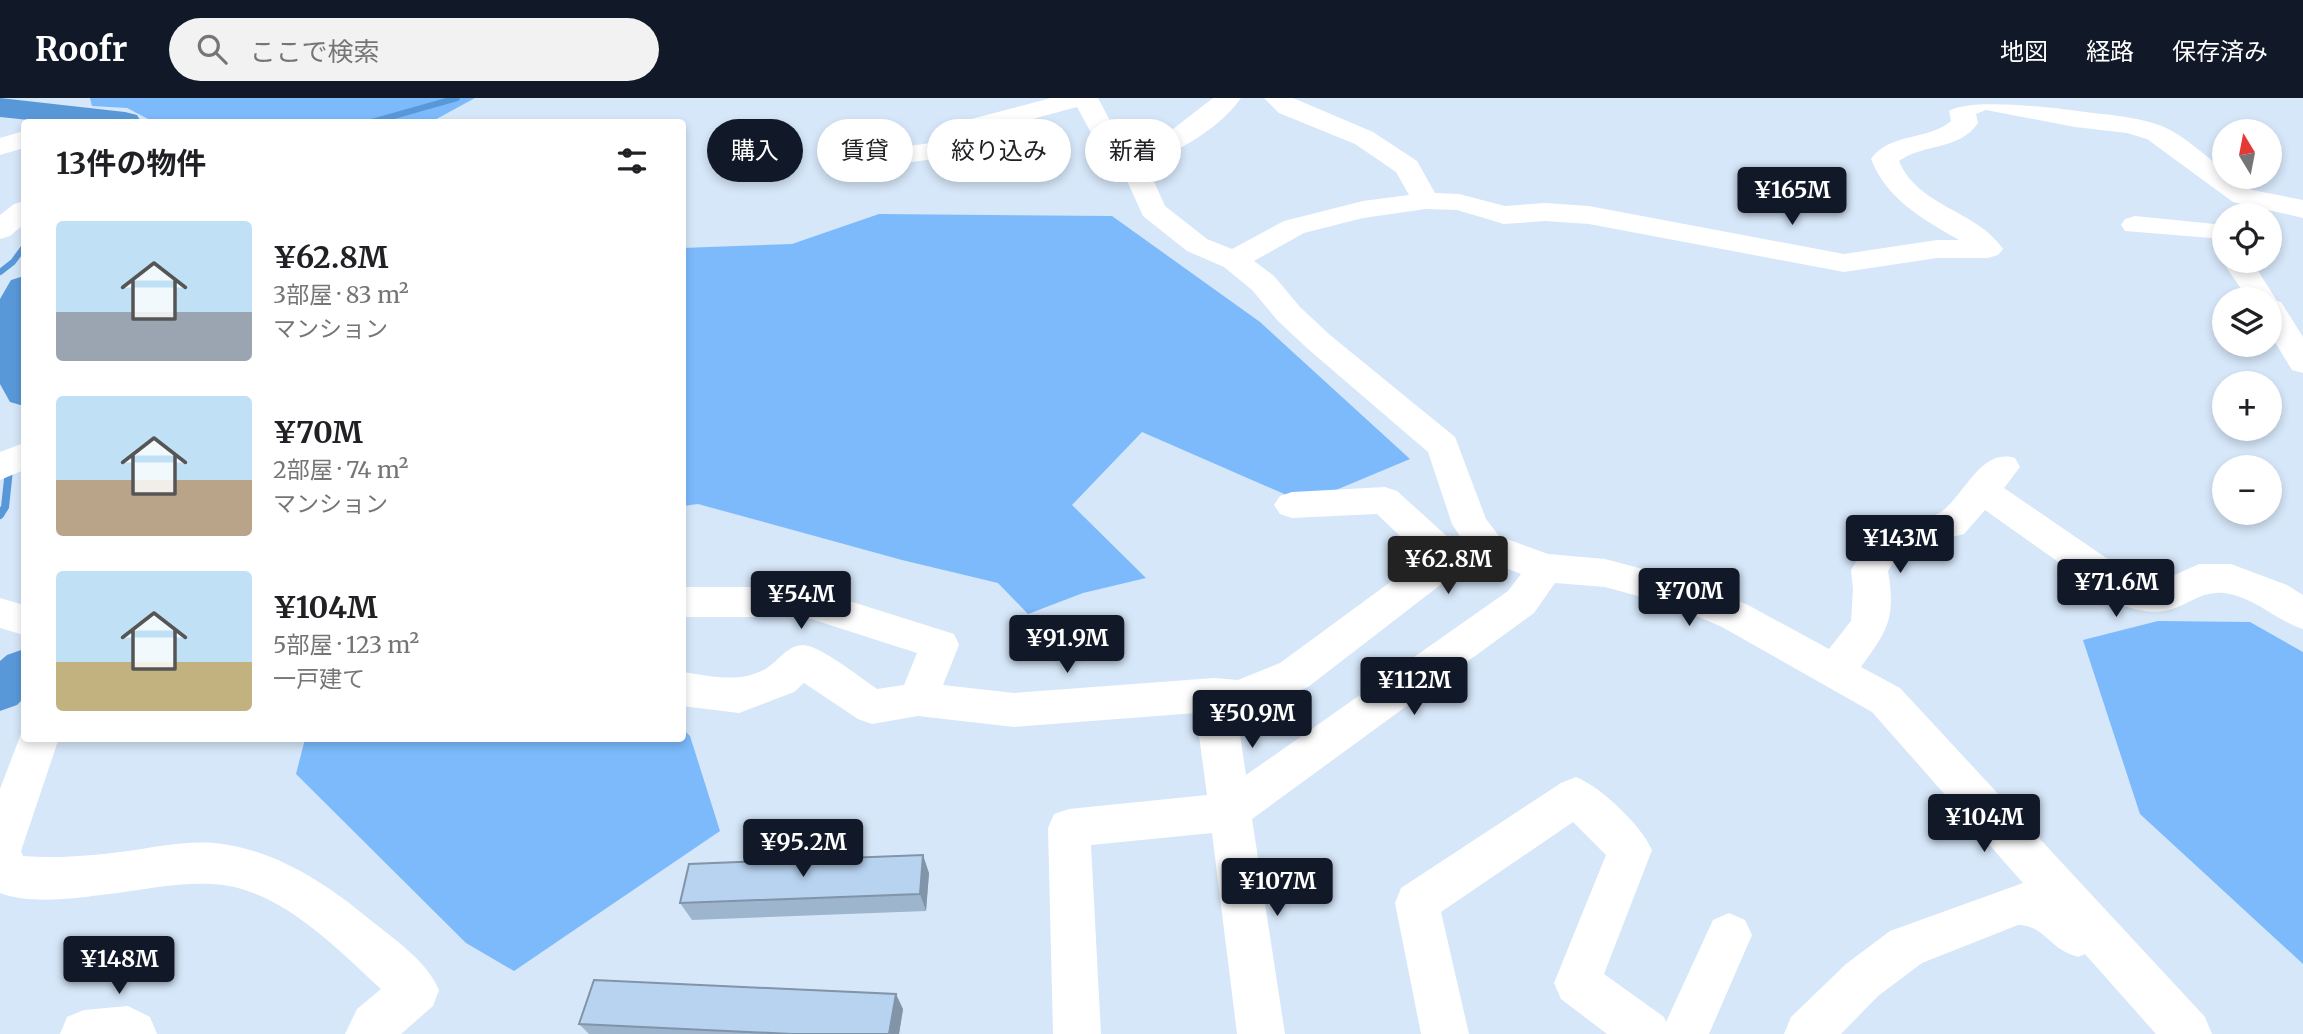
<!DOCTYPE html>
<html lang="ja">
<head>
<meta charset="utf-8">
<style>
	:root { --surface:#fff; --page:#f2f2f2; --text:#202124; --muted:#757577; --accent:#111827 }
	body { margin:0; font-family:Merriweather,"Noto Sans JP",serif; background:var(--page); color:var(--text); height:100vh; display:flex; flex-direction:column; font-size:26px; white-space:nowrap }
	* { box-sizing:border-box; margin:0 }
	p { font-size:23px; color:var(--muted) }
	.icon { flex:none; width:38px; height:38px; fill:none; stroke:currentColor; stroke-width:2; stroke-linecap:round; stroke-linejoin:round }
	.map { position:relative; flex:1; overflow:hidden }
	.drawer { position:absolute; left:21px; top:21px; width:665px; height:623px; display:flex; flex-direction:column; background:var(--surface); border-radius:7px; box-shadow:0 4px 10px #0003 }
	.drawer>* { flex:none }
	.guide { position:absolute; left:707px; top:21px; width:665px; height:63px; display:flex; gap:14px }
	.needle { width:46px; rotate:350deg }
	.controls { position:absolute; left:2212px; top:21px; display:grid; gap:14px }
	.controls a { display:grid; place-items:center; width:70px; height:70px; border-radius:50%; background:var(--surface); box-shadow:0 4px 10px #0003; font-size:35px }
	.price { position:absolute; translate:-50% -60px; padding:0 16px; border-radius:7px; background:var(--accent); color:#fff; font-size:23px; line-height:46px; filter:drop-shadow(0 2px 4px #0008) }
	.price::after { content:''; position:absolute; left:50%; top:42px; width:21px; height:16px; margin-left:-10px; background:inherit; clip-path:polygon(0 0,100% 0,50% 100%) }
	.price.active { background:#222; color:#fff }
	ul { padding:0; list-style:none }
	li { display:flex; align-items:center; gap:21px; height:175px; padding:0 35px }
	li span { display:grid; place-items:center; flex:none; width:196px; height:140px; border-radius:7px; color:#555 }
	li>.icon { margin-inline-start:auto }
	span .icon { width:84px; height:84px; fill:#fffc; stroke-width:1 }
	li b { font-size:30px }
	h2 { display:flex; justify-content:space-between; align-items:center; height:84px; padding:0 35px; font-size:30px }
	.tag { padding:0 24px; border-radius:32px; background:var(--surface); box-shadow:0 4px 10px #0003; font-size:24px; line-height:63px }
	.tag.active { background:var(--accent); color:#fff }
	header { display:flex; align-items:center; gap:42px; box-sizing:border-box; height:98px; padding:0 35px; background:var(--accent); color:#fff }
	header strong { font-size:33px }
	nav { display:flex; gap:38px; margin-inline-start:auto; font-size:24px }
	.search { width:490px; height:63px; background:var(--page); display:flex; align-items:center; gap:18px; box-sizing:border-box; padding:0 24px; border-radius:38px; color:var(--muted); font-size:26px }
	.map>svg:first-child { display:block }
</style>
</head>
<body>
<header>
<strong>Roofr</strong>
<div class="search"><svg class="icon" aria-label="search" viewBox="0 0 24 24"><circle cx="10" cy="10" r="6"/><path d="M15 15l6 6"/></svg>ここで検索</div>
<nav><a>地図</a><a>経路</a><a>保存済み</a></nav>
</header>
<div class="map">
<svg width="2303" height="936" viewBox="0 0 2303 936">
	<rect width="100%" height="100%" fill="#d6e7f9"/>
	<g fill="#7cbafc">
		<polygon points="90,0 475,0 431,24 154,24 127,10 92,8"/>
		<polygon points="879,116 1112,118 1260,224 1410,361 1305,405 1142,334 1072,407 1146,480 1083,495 1028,516 998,485 902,462 698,406 683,408 682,150 792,146"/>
		<polygon points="2158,523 2250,524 2303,554 2303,866 2140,716 2083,542"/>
		<polygon points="683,631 690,638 720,733 514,873 466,845 296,676 305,641 682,640"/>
	</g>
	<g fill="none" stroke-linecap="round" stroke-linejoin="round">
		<g stroke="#5998d8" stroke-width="6">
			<polyline points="372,24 457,0"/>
			<polyline points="0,174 13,164 24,149"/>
		</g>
		<polyline stroke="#5998d8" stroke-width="8" points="0,417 5,409 9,372"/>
		<g fill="#5998d8" fill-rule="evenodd">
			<polygon points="0,0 125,14 137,17 141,24 48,24 0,19"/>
			<polygon points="24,178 24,308 10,304 0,286 0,201 11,182"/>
			<polygon points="24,551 24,600 17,607 0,613 0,563 7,557"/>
		</g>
		<g fill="#fff" fill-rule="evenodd">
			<path d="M1051,0H1098L1115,32L1135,51L1173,31L1213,0H1241C1220,30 1179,53 1146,66L1165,108L1207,141L1232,151L1284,123L1363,103L1409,97L1396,74L1355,46L1279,15L1264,0H1293L1373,34L1417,63L1435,95L1459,96L1505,108L1545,105L1589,108L1844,156L1937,142H1959C1923,121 1887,102 1871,61C1890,34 1928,43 1951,23L1949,13C1970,0 2048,9 2078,13C2107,17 2135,18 2162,28C2184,37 2205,58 2224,72V79H2234L2252,92L2303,102V120L2233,104L2147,41L2127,35L2075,29L1986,12L1976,16L1978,25C1959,53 1924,45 1899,63C1918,109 1977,112 2003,151L1998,157L1988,160H1937L1844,174L1589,126L1545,123L1504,126L1457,112L1426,111L1363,120L1304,135L1254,163L1274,178L1300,209L1330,237L1455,339L1486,421L1499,438L1548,456L1605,461L1692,484L1748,507L1829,551L1851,523L1853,491L1851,472L1877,430C1893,425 1929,422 1941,414C1966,396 1980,350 2015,360L2020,369L2004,390L2137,481L2159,484L2199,466H2231L2287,487L2303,497V531C2277,523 2258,502 2230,496C2201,490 2189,509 2164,513C2149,516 2129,510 2116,505L1985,412L1964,436L1902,451L1888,473C1896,520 1888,532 1861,569L1900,590L2205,919L2212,936H2156L2085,856L2078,859C2073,857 2066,855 2062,852C2046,842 2039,827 2018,827L1922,865L1878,898L1841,936H1784L1791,919L1846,866L1890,833L2023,785L1872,614L1722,529L1671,507L1605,489L1555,485L1534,515L1252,721L1285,936H1237L1212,735L1091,747L1101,936H1053L1048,730L1054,716L1069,711L1207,697L1196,615L1014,629L918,618L872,626L858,621L804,585L794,594L739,615L682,608V574C711,578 740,586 767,570C778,563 788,547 803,547C820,547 862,581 877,591L904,587L917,555L805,519H682V489H805L954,536L959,547L943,587L1014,595L1214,580L1238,582L1280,565L1423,460L1377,416L1292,420L1280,416L1274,407L1280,398L1292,394L1385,389L1397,393L1461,451L1466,461L1461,471L1308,589L1237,616L1246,677L1508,493L1521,476L1473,458L1452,426L1428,354L1308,251L1278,223L1252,192L1224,169L1187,153L1143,118L1119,65L1095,42L1077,9L966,39L958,57L948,59L861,71L851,69L847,63L851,57L861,55L937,44L945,28Z"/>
			<polygon points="24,33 24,50 0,57 0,40"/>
			<polygon points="24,103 24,126 10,138 0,141 0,117 14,106"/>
			<polygon points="2135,118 2224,127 2224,141 2125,133 2121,127 2125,121"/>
			<polygon points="2224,160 2224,163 2252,163 2277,203 2281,204 2303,239 2303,275 2292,272 2270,236 2270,201 2248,201 2222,163"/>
			<polygon points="24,345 24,372 0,382 0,354"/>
			<polygon points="0,500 24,507 24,537 0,530"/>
			<path d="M24,628V640H59L21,753L23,758C60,761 98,757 135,752C161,748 187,743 214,745C272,750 326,785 369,821C394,841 427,863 439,892L433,908L401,936H345L357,911L381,891C335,849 279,789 212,786C175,784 138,793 101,797C69,801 30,806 0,795V691Z"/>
			<path d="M1576,679C1601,689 1641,727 1652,752L1604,876L1664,919L1666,924L1713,822L1729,815L1745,822L1752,837L1709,936H1607L1561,901L1554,885L1606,757L1573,724L1441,814L1469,936H1421L1395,805L1401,790L1561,685Z"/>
			<polygon points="128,908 150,919 157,936 60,936 67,919 84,912"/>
		</g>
	</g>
	<g fill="#9eb5ce">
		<polygon points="929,775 926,813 692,822 680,805"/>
		<polygon points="903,911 899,936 589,936 579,926"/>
	</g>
	<g fill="#8194a8">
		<polygon points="923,757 929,775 926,813 920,796"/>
		<polygon points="896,896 903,911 899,936 889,936"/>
	</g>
	<g fill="#b8d3f0" stroke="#8194a8" stroke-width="2">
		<polygon points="923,757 920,796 680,805 689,766"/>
		<polygon points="594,882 896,896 889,936 792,936 579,926"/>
	</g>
</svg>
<div class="controls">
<a><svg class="needle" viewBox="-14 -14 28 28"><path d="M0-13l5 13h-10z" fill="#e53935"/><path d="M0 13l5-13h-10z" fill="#757577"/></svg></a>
<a><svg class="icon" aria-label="locate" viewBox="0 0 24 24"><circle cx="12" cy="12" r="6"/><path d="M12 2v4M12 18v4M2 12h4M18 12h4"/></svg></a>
<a><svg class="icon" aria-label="layers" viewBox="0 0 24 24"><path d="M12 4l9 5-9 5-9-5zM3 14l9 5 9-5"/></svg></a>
<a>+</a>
<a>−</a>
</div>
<b class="price" style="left:1792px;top:129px">¥165M</b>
<b class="price" style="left:1900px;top:477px">¥143M</b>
<b class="price active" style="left:1448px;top:498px">¥62.8M</b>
<b class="price" style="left:2116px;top:521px">¥71.6M</b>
<b class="price" style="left:1689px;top:530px">¥70M</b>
<b class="price" style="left:801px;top:533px">¥54M</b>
<b class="price" style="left:1067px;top:577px">¥91.9M</b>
<b class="price" style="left:1414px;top:619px">¥112M</b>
<b class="price" style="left:1252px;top:652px">¥50.9M</b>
<b class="price" style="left:1984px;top:756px">¥104M</b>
<b class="price" style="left:803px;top:781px">¥95.2M</b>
<b class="price" style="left:1277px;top:820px">¥107M</b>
<b class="price" style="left:119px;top:898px">¥148M</b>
<div class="guide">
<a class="tag active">購入</a>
<a class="tag">賃貸</a>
<a class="tag">絞り込み</a>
<a class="tag">新着</a>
</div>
<section class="drawer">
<h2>13件の物件<svg class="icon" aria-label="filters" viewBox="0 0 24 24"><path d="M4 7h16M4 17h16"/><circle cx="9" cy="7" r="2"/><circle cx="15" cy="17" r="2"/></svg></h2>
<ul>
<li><span style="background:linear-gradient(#bfe0f5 65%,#9aa5b1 0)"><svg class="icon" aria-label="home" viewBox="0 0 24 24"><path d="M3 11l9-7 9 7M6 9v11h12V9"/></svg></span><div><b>¥62.8M</b><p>3部屋 · 83 m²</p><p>マンション</p></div></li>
<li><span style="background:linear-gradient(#bfe0f5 60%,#b9a48a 0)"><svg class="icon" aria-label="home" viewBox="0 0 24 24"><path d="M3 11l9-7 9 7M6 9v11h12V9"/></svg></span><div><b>¥70M</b><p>2部屋 · 74 m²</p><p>マンション</p></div></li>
<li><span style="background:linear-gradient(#bfe0f5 65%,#c2b280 0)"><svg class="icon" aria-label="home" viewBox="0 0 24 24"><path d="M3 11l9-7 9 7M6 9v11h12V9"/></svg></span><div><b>¥104M</b><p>5部屋 · 123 m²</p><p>一戸建て</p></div></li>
</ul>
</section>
</div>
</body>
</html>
